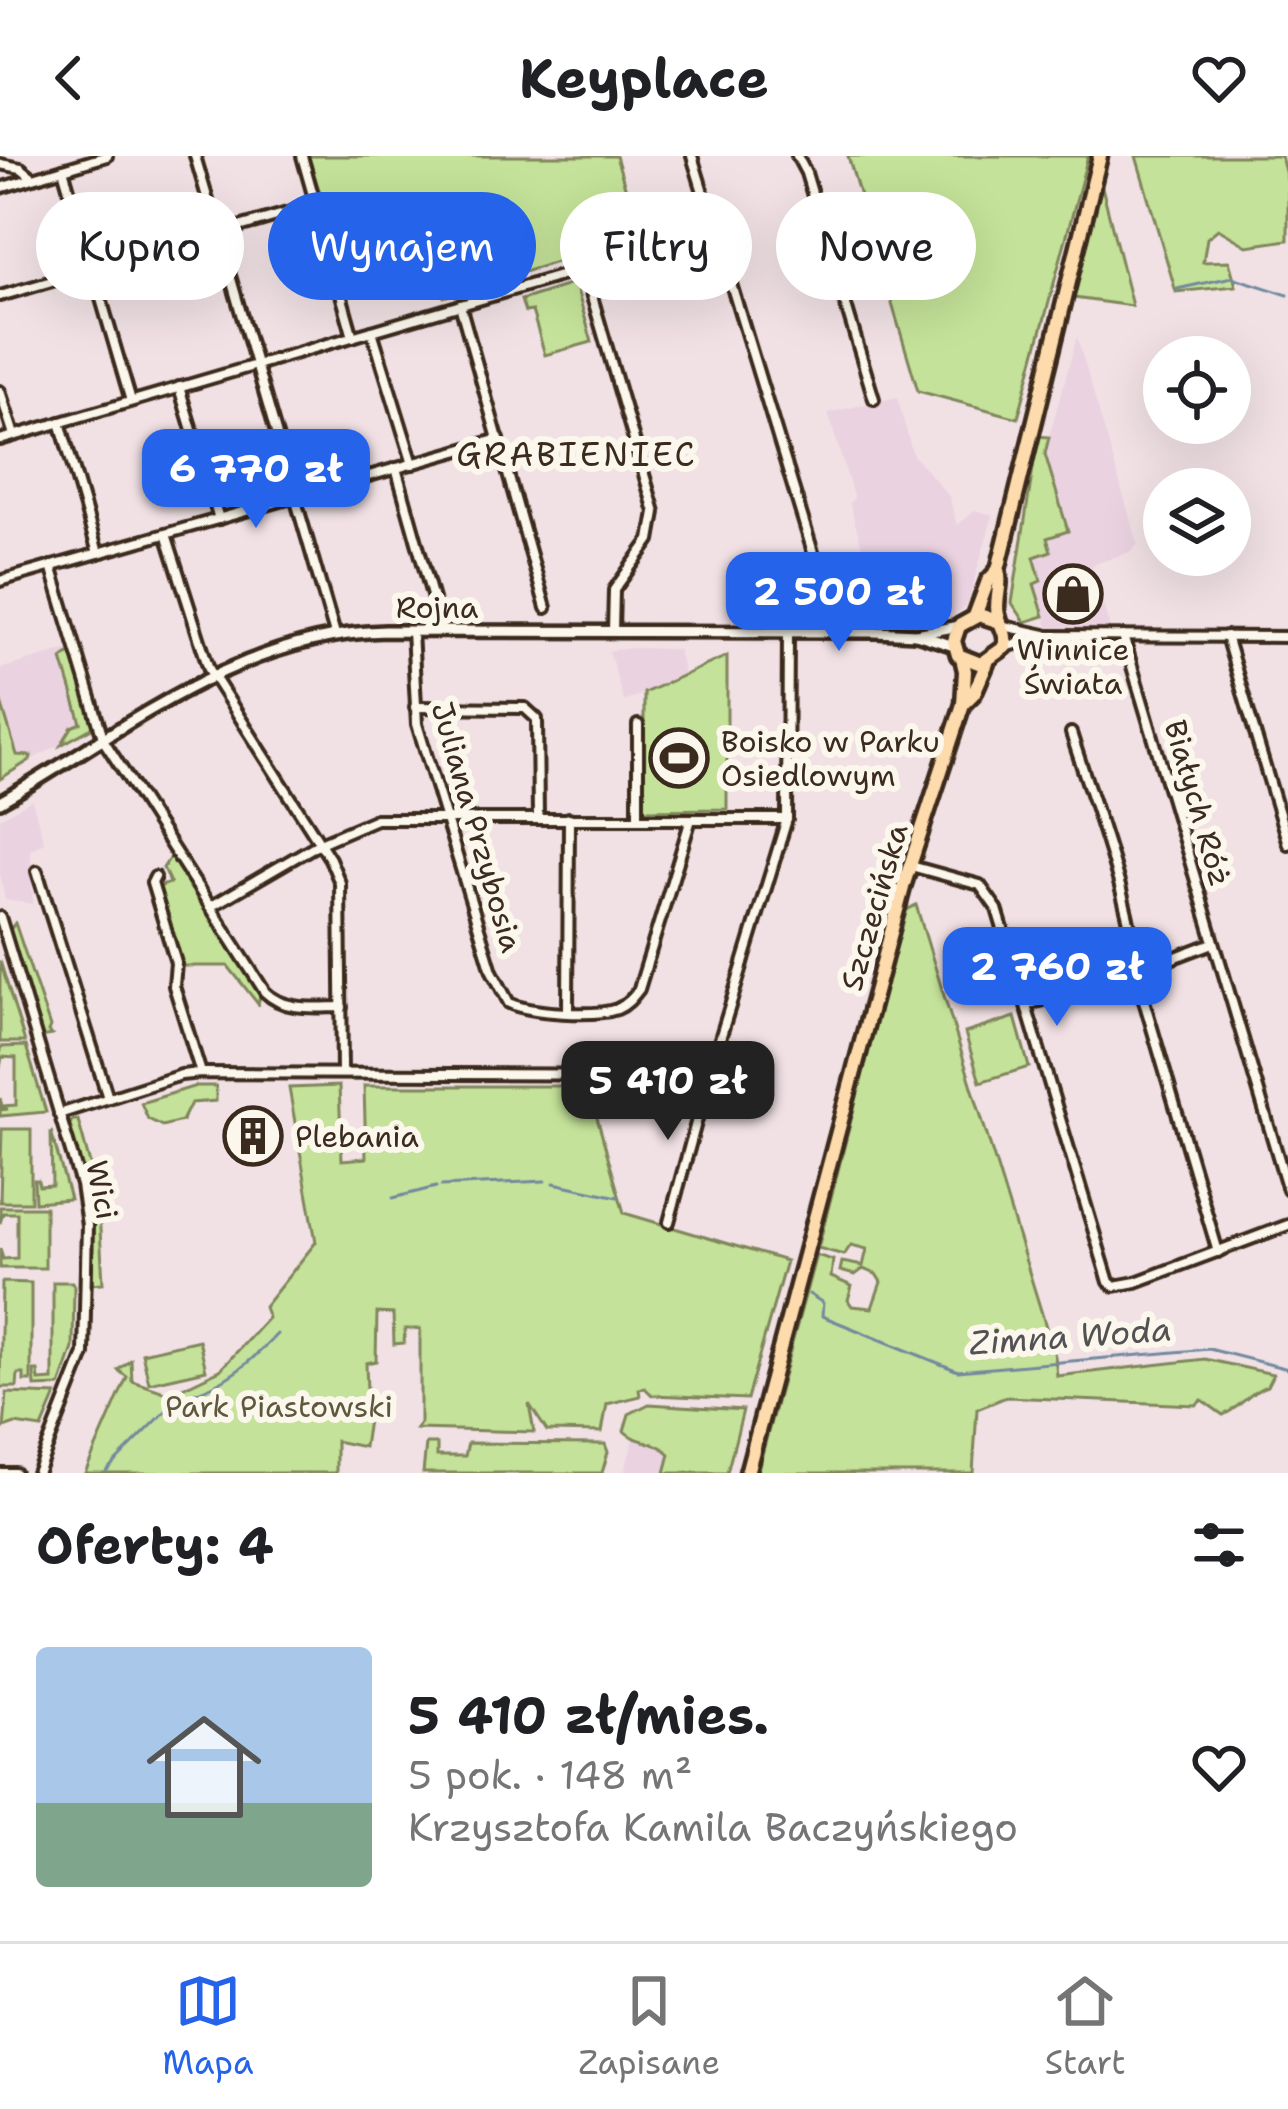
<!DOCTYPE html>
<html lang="pl">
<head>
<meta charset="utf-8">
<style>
	:root { --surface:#fff; --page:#f6f6f6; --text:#202124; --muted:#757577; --line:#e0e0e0; --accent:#2563eb }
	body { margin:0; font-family:"Shantell Sans",sans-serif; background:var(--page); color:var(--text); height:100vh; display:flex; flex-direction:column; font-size:45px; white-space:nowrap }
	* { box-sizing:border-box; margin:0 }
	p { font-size:39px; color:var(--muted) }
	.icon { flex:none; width:66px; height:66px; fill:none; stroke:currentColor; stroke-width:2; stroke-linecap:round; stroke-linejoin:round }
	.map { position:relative; height:1317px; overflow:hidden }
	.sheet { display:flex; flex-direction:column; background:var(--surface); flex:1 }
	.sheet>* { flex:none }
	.top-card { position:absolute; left:36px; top:36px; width:1218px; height:108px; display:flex; gap:24px }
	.fabs { position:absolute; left:1143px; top:180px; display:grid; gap:24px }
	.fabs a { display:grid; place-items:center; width:108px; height:108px; border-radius:50%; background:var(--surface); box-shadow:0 12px 48px #0002; font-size:60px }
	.price { position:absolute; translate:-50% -102px; padding:0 27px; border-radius:24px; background:var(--accent); color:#fff; font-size:39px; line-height:78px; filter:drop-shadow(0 3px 6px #0008) }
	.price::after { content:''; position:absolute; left:50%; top:72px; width:36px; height:27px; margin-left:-18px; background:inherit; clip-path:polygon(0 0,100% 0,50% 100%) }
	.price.selected { background:#222; color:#fff }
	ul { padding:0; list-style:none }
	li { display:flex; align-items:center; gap:36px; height:300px; padding:0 36px }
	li+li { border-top:3px solid var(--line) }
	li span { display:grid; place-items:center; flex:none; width:336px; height:240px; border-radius:12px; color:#555 }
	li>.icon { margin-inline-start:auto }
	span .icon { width:144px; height:144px; fill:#fffc; stroke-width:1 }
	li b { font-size:51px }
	h2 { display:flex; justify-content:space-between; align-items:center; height:144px; padding:0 36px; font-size:51px }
	.tag { padding:0 42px; border-radius:54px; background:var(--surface); box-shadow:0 12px 48px #0002; font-size:42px; line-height:108px }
	.tag.selected { background:var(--accent); color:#fff }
	header { display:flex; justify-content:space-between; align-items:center; height:156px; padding:0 36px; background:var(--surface); font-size:54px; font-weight:700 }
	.menu { display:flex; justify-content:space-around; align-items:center; height:168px; border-top:3px solid var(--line); background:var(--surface); font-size:33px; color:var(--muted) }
	.menu a { display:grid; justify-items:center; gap:6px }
	.menu .selected { color:var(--accent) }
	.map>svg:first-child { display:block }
</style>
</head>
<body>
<header><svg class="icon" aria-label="back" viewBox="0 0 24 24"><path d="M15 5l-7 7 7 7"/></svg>Keyplace<svg class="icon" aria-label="heart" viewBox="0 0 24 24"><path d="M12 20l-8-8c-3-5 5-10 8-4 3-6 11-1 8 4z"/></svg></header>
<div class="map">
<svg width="1288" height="1317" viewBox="0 0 1288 1317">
	<rect width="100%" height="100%" fill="#f1e1e5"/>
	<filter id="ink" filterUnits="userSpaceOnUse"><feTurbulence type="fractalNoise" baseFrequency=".00833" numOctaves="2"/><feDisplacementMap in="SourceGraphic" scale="24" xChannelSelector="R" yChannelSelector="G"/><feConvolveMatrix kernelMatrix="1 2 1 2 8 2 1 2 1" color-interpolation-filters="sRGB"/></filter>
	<g filter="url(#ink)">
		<g fill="#ead2e0">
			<polygon points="1077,181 1138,389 1130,396 1092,409 1110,473 1048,471 1034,427 1042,424 1034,400 1047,382 1068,375 1044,298"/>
			<polygon points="897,241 913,299 949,340 957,369 975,354 993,359 967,449 943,467 844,457 828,405 863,394 849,346 854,343 828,257"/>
			<polygon points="632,492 678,493 684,519 624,546 609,495"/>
			<polygon points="69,493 92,571 20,610 0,543 0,513"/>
			<polygon points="32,644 44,686 30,694 33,748 5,744 0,717 0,662"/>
			<polygon points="634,1282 680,1293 677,1317 624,1317"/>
		</g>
		<g fill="#c4e299" stroke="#80865c" stroke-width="3">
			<polygon points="308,0 616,0 641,85 607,97 579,99 459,136 455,123 465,118 461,108 447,113 455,138 444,141 439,124 407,105 335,83"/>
			<polygon points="848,0 1088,0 1018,262 918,235"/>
			<polygon points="1136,0 1281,0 1288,27 1288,84 1247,90 1218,73 1207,82 1203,106 1229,105 1236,130 1176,136"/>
			<polygon points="1098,30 1102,31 1132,150 1074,142 1071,137"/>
			<polygon points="575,127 592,186 545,199 532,155 525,156 521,144"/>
			<polygon points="1038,280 1049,281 1045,298 1068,375 1047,382 1051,395 1034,401 1041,425 1034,428 1044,460 1025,466 1012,447"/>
			<polygon points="74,494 97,569 61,589 72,571 81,567 62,503"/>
			<polygon points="727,500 727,653 644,654 644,537"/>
			<polygon points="0,543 17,599 31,600 30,604 0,623"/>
			<polygon points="172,698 261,836 258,848 228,810 182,810 156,732 170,727 163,712"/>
			<path d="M916,749L1055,1200L1057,1220L1205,1203L1273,1218L1267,1230C1250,1235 1240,1252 1223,1259L1202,1244L1196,1249L1006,1241L977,1253L973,1317H757L816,1099L833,1104L831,1121L852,1130L848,1144L852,1150L872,1152L881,1126L876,1118L863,1113L855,1119L840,1115L842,1106L863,1110L867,1093L851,1089L844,1099L818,1092L905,755Z"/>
			<polygon points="15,767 50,871 48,876 52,879 41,881 9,775"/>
			<polygon points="0,805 25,886 0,886"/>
			<polygon points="1015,861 1029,911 980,926 965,877"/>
			<polygon points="26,890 46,956 0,960 0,954 8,953 0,952 0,942 2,950 16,949 16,902 2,901 0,912 0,891"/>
			<polygon points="196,930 216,930 216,945 191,947 182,965 162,970 148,963 141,947"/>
			<polygon points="339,930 342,1004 366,1002 364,930 588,930 624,1057 786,1105 747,1243 652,1239 645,1232 639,1233 640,1240 607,1248 602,1276 547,1275 529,1248 534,1276 416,1273 420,1268 420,1173 405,1173 404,1187 394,1188 393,1158 377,1157 376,1205 366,1207 368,1264 364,1291 336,1285 336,1317 85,1317 127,1221 118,1214 131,1204 132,1225 170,1238 220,1214 268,1162 264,1151 316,1086 289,932"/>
			<polygon points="72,964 78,964 98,1037 103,1127 91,1128 87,1034 69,971"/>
			<polygon points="2,973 31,973 31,1046 0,1046"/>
			<polygon points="51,975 70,1043 35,1046 34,1024 38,1024 39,1030 52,1029"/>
			<polygon points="0,1051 45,1051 45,1112 0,1112 0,1093 3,1103 17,1102 17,1057 3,1057 0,1067"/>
			<polygon points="2,1126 31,1127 31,1225 24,1225 24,1218 18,1218 17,1231 0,1231"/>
			<polygon points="53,1126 72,1126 74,1130 73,1192 60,1230 35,1231 34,1215 38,1215 39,1225 53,1224"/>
			<polygon points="199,1184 206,1214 149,1227 142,1197"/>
			<polygon points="7,1237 56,1239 42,1272 15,1268 4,1272"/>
			<path d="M649,1248L743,1254L727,1317H665L670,1298C657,1284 637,1288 624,1275L629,1258Z"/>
			<polygon points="468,1287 605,1288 608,1296 602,1317 423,1317 426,1288 437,1288 437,1300 465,1300"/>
		</g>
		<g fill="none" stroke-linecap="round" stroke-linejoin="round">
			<g stroke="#73899e" stroke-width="3">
				<polyline points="1177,133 1232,121 1288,139"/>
				<polyline points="554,1027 618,1041"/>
				<polyline points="441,1030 545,1025"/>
				<polyline points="393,1042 436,1031"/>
				<polyline points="809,1138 823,1147 822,1160 958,1215 1209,1193 1288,1213"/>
				<path d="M187,1239C225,1229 250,1207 277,1178"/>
				<polyline points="106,1315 176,1245"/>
			</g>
			<defs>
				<g id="minor">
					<polyline points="195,0 335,478"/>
					<polyline points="302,0 353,181"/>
					<polyline points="692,0 837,475"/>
					<polyline points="797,0 806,17 874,243"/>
					<polyline points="0,8 21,12 31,20"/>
					<polyline points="63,13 131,245"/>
					<polyline points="0,32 107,0"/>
					<polyline points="0,140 315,49"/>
					<polyline points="460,149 546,452"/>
					<polyline points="372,175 413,308"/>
					<polyline points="179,231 219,363"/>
					<polyline points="0,235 14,279"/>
					<polyline points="60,266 98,397"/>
					<polyline points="0,284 577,115 586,120 655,356 650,384 614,434 613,475"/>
					<polyline points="396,312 442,475"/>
					<polyline points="166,378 209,513 330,703 340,727 342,916"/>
					<path d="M51,410L104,585L265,836C285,856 316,851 342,851"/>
					<polyline points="0,425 499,283"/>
					<polyline points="1004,470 1045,479"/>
					<path d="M412,475L417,568L492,815L509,847C530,857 595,861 617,853C627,849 632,842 639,833L691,663"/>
					<polyline points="1123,480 1288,1034"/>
					<polyline points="1226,480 1288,688"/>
					<polyline points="1005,491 1046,480 1288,481"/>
					<polyline points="415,551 525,552 537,563 538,662"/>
					<path d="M1071,577C1097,659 1131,745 1140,831L1218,1096"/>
					<polyline points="638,663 638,569"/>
					<polyline points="911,710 980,729 997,753 1109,1126 1114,1130 1136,1126 1288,1069"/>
					<polyline points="37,715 108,942"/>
					<polyline points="155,721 152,727 176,807 174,830 201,917"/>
					<polyline points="210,751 320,687 376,663 787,663"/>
					<polyline points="0,761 81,1029 87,1069 84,1198 37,1317"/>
					<polyline points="1027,849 1139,815 1213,787"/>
					<polyline points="568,855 569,662"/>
					<polyline points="59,958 181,919 201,917 709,919 787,663 788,475"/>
					<polyline points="669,1066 709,919"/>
					<polyline points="0,1317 15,1317"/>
				</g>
				<g id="tertiary">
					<polyline points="916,478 959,470"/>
					<path d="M0,646C123,575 238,479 385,475L876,476L916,478L954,490"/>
				</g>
				<g id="primary">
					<path d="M998,414C1003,430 994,444 998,459C1001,473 1007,476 1005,491L981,508L958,499L954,485L959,470L979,459L1000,466"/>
					<polyline points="975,460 988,425 998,414 1100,0"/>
					<polyline points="963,548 974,537 987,507"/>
					<polyline points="747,1317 904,728 963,548 965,515 962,502"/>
				</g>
			</defs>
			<use href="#minor" stroke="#3b2a1e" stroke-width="16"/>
			<use href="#tertiary" stroke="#3b2a1e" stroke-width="18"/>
			<use href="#primary" stroke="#3b2a1e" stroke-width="21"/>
			<use href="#minor" stroke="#fbf7ec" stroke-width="8"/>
			<use href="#tertiary" stroke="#fbf7ec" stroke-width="9"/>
			<use href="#primary" stroke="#fedbac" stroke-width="12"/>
		</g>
	</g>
	<defs>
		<symbol id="shop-ring" viewBox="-11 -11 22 22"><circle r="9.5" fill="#fbf7ec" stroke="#3b2a1e" stroke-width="1.5"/><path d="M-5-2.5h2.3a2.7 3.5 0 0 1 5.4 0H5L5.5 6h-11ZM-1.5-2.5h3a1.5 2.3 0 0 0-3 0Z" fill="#3b2a1e"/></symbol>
		<symbol id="stadium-ring" viewBox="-11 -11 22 22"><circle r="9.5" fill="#fbf7ec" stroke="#3b2a1e" stroke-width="1.5"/><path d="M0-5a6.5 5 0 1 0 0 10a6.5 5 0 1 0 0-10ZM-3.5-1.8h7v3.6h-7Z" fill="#3b2a1e"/></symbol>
		<symbol id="building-ring" viewBox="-11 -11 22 22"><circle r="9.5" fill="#fbf7ec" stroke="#3b2a1e" stroke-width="1.5"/><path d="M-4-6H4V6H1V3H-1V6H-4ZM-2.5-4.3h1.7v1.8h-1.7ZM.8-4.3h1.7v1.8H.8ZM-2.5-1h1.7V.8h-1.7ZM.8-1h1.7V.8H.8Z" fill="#3b2a1e"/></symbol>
	</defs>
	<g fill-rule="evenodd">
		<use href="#shop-ring" x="1040" y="405" width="66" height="66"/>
		<use href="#stadium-ring" x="646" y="569" width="66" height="66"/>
		<use href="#building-ring" x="220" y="947" width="66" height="66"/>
	</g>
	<g text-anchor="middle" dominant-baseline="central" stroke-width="12" stroke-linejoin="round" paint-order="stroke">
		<g font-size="30" fill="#3b2a1e" stroke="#fbf7ec">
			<text x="437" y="451">Rojna</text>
			<text transform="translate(1198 647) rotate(74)">Białych Róż</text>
			<text transform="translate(477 671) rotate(74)">Juliana Przybosia</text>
			<text transform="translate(874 751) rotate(-74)">Szczecińska</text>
			<text transform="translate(102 1034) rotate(79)">Wici</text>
		</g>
		<g font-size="30" fill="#3b2a1e" stroke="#fbf7ec" text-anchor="start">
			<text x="1073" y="493" text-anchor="middle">Winnice<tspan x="1073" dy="34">Świata</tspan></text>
			<text x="721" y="585">Boisko w Parku<tspan x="721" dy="34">Osiedlowym</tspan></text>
			<text x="295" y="980">Plebania</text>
		</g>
		<g font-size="30" fill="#5d583d" stroke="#fbf7ec">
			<text x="279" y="1250">Park Piastowski</text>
		</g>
		<g font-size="33" letter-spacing="3" fill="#3b2a1e" stroke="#fbf7ec">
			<text x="577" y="298">GRABIENIEC</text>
		</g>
		<g font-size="33" font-style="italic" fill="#525254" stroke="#fbf7ec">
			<text transform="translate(1070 1180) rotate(-4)">Zimna Woda</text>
		</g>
	</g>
</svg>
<div class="fabs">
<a><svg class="icon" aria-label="locate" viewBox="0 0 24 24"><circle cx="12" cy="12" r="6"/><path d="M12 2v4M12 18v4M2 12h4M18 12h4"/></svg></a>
<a><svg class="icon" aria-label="layers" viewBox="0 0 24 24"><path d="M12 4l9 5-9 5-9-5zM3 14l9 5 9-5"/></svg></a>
</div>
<b class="price" style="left:256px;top:375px">6 770 zł</b>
<b class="price" style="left:839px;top:498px">2 500 zł</b>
<b class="price" style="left:1057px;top:873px">2 760 zł</b>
<b class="price selected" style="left:668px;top:987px">5 410 zł</b>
<div class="top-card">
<a class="tag">Kupno</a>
<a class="tag selected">Wynajem</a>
<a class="tag">Filtry</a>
<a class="tag">Nowe</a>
</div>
</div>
<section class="sheet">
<h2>Oferty: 4<svg class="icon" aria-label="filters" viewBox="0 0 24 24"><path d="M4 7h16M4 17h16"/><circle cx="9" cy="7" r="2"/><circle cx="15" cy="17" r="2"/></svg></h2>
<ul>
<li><span style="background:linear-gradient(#a9c7e8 65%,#7fa58c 0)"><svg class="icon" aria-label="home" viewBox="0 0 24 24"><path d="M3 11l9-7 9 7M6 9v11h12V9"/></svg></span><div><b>5 410 zł/mies.</b><p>5 pok. · 148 m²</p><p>Krzysztofa Kamila Baczyńskiego</p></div><svg class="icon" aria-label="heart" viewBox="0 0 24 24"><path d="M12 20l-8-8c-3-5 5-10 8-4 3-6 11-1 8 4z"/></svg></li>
</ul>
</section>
<nav class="menu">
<a class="selected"><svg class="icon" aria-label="map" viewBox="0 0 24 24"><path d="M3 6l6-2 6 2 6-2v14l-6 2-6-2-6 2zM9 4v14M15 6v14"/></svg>Mapa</a>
<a><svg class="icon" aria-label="saved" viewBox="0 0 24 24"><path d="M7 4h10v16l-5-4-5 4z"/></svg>Zapisane</a>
<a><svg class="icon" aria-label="home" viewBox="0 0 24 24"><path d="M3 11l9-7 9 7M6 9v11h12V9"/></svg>Start</a>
</nav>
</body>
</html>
